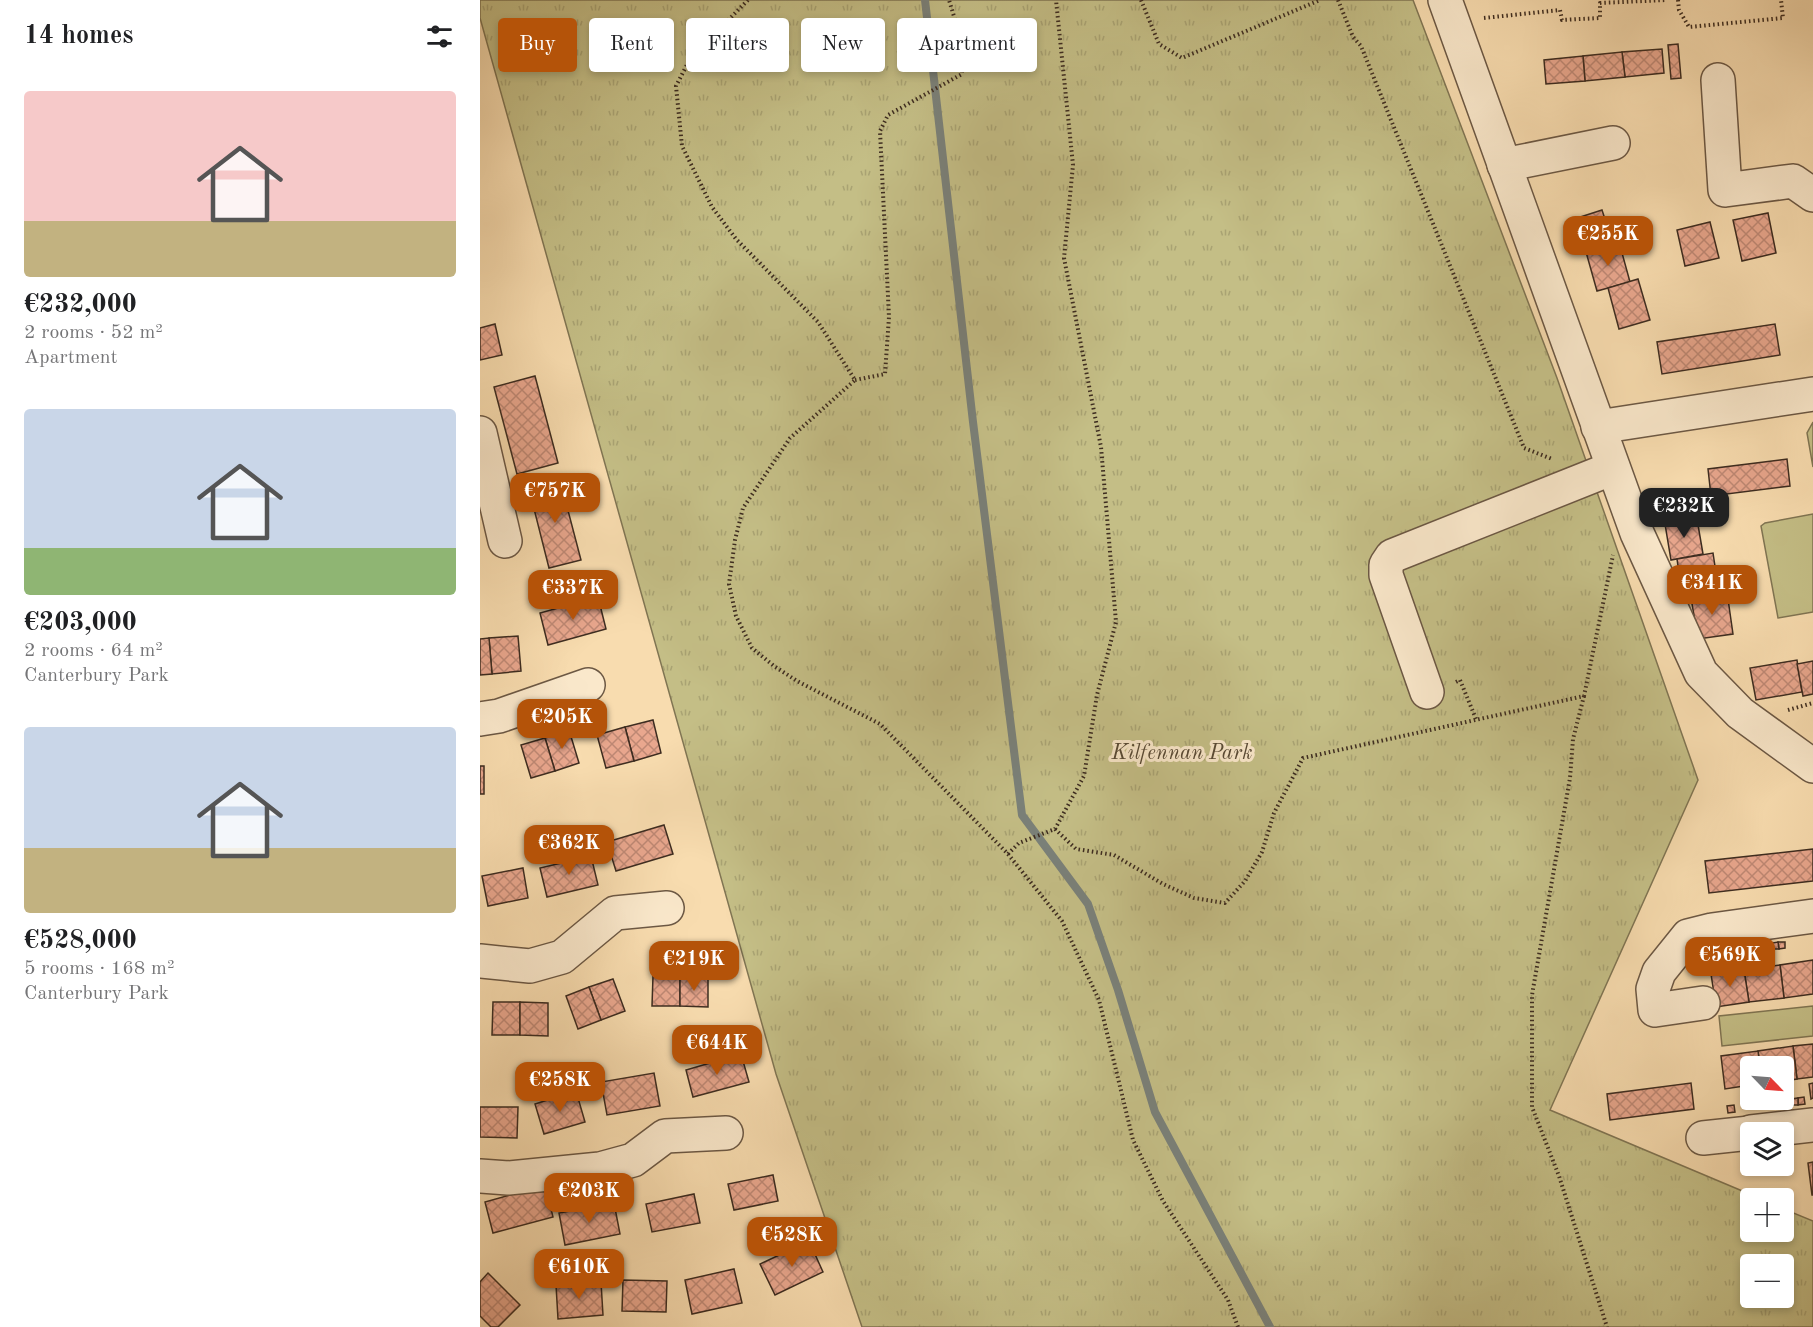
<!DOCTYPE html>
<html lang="en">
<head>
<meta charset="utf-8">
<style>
	:root { --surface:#fff; --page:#f6f6f6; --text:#202124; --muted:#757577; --accent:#b45309 }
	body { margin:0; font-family:"Old Standard TT",serif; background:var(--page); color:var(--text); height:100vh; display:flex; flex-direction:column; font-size:22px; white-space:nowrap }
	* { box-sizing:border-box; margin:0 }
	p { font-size:20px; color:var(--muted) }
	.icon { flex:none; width:33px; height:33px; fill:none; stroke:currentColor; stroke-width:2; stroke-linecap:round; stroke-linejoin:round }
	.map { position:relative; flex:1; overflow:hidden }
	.side { display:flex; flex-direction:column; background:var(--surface); width:480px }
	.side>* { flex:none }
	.top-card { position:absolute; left:18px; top:18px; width:570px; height:54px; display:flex; gap:12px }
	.needle { width:39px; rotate:115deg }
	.controls { position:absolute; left:1260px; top:1056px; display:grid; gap:12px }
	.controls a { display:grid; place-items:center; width:54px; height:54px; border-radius:6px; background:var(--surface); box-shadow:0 3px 9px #0003; font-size:30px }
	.price { position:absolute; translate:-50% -51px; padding:0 14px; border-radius:12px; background:var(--accent); color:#fff; font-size:20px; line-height:39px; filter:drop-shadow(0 2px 3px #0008) }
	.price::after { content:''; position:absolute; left:50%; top:36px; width:18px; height:14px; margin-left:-9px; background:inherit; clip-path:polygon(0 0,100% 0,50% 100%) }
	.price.on { background:#222; color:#fff }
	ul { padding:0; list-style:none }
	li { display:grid; align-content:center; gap:12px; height:318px; padding:0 24px }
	li span { display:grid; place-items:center; height:186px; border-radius:6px; color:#555 }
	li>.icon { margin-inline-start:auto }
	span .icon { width:108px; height:108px; fill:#fffc; stroke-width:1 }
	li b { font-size:26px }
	h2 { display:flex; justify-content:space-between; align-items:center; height:72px; padding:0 24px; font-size:26px }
	.pill { padding:0 21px; border-radius:6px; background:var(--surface); box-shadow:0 3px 9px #0003; font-size:21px; line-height:54px }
	.pill.on { background:var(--accent); color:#fff }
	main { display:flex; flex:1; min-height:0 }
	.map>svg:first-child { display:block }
</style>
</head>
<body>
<main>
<section class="side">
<h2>14 homes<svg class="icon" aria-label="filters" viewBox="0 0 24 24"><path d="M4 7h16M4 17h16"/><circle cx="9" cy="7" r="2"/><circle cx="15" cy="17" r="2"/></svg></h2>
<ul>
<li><span style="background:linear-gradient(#f6c9c9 70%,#c2b280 0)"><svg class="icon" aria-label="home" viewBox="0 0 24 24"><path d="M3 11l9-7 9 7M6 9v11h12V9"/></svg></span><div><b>€232,000</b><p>2 rooms · 52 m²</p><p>Apartment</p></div></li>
<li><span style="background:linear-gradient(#c9d6e8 75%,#8fb573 0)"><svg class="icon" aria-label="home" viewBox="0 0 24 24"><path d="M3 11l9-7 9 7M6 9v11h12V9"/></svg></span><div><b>€203,000</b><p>2 rooms · 64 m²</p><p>Canterbury Park</p></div></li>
<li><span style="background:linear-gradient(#c9d6e8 65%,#c2b280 0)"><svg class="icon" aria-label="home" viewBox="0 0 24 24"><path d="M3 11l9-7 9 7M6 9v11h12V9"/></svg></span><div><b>€528,000</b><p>5 rooms · 168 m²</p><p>Canterbury Park</p></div></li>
</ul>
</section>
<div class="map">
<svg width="1333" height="1327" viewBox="0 0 1333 1327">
	<defs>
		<pattern id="park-tufts" width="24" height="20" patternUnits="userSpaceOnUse" patternTransform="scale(1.5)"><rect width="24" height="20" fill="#c4be86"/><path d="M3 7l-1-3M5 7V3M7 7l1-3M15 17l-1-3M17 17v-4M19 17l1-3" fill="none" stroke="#a9a373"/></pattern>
		<pattern id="building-cross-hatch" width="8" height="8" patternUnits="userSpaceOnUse" patternTransform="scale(1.5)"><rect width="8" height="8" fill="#e9a78e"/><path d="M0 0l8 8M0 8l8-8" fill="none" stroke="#be8874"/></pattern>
	</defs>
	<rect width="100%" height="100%" fill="#f8dcaf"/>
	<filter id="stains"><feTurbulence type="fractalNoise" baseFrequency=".00333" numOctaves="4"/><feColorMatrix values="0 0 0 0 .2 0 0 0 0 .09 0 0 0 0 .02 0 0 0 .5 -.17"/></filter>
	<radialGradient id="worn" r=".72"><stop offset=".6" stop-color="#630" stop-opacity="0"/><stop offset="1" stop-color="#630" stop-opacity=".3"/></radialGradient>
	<g fill="#c4be86" stroke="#807553" stroke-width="1.5">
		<polygon points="1333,422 1333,467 1327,433"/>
		<polygon points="1333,514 1333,612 1298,618 1281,526 1285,523"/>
		<polygon points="1333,1006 1333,1036 1242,1046 1239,1016"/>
	</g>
	<path fill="url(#park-tufts)" stroke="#807553" stroke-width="1.5" fill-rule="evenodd" d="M0,0H933L1077,378L1218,780L1070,1110L1279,1198H1270V1232H1304V1209L1333,1221V1327H382L296,1074L0,18ZM1270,1264H1304V1298H1270Z"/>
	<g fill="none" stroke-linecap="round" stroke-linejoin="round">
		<polyline stroke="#7a817a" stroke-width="8" points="445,0 493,422 542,815 608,904 638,990 675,1112 790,1327"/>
	</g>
	<g fill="url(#building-cross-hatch)" stroke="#3d2c20" stroke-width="1.5">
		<polygon points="1198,44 1201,78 1191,79 1188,45"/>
		<polygon points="1182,49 1184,73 1145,77 1142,52"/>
		<polygon points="1142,52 1145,77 1105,81 1103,56"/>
		<polygon points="1103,56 1105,81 1066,84 1064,60"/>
		<polygon points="1122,210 1133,244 1100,253 1091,220"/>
		<polygon points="1288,213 1296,253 1262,261 1253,220"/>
		<polygon points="1230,222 1239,258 1205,266 1197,230"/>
		<polygon points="1139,242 1150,282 1117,291 1106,252"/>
		<polygon points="1158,279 1170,320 1139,329 1128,288"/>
		<polygon points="15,324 22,355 0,360 0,328"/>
		<polygon points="1295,324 1300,355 1182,374 1177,342"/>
		<polygon points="55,376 78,463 37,474 14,387"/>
		<polygon points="1307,459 1310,486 1231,496 1228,469"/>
		<polygon points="80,480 101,560 69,568 49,489"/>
		<polygon points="1217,519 1223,554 1191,560 1185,524"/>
		<polygon points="1233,553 1239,593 1203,599 1197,559"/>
		<polygon points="1247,592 1253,634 1218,639 1211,598"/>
		<polygon points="118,597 126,629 68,645 60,613"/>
		<polygon points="38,636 41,671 12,674 9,638"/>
		<polygon points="9,638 12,674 0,675 0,639"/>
		<polygon points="1317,660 1322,692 1276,700 1270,668"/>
		<polygon points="1333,661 1333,694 1323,696 1317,664"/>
		<polygon points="173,720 181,753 154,761 145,727"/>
		<polygon points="145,727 154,761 126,768 117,735"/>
		<polygon points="89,730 99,763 75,771 65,738"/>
		<polygon points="65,738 75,771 51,778 41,745"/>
		<rect x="0" y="766" width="4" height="28"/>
		<polygon points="184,825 193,854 136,871 127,842"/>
		<polygon points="1333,849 1333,881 1229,893 1225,861"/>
		<polygon points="111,856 118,885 67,897 60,868"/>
		<polygon points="43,868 48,898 8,906 2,876"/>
		<polygon points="1298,942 1305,942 1305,948 1299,949"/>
		<polygon points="1298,942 1299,949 1293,949 1292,943"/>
		<polygon points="1333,960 1333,994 1304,998 1300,965"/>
		<polygon points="1300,965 1304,998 1269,1002 1264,970"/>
		<polygon points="1264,970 1269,1002 1236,1007 1231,974"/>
		<polygon points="173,976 200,977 200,1006 172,1006"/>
		<polygon points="200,977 228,977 228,1007 200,1006"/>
		<polygon points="133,979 145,1011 121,1020 109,987"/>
		<polygon points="109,987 121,1020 98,1029 86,996"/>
		<polygon points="13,1002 40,1002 40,1035 12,1035"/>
		<polygon points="40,1002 68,1003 68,1036 40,1035"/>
		<polygon points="1333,1044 1333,1077 1317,1079 1313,1046"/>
		<polygon points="1313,1046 1317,1079 1304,1081 1304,1066 1280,1066 1278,1051"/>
		<polygon points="1278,1051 1280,1066 1270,1066 1270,1085 1245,1089 1241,1056"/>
		<polygon points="261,1054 269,1082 213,1097 206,1070"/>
		<polygon points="174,1073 180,1106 127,1115 121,1082"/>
		<polygon points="1211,1083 1214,1109 1130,1120 1127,1094"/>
		<polygon points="1333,1083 1333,1098 1331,1099 1329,1084"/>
		<polygon points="96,1091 105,1122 64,1134 55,1104"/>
		<polygon points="1324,1097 1325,1104 1318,1105 1318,1098"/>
		<polygon points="1318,1098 1318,1105 1312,1105 1312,1099"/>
		<polygon points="1254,1105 1255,1112 1248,1113 1247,1106"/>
		<polygon points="0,1107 38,1107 37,1138 0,1137"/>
		<polygon points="1333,1162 1333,1195 1332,1195 1328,1163"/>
		<polygon points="293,1175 298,1201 254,1210 248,1184"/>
		<polygon points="65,1185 73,1217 13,1233 5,1202"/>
		<polygon points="214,1194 220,1223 172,1232 166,1204"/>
		<polygon points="134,1203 140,1234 85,1245 79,1213"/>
		<polygon points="329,1241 343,1272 295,1295 280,1264"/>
		<polygon points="254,1269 262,1303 212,1314 205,1280"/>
		<polygon points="8,1273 40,1305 18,1327 11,1327 0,1316 0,1282"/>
		<polygon points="143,1280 187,1281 186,1312 142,1311"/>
		<polygon points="121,1282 123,1315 78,1319 76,1285"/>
	</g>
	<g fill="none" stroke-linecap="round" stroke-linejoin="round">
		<defs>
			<g id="minor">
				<polyline points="965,0 1157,533 1221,673 1260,713 1333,766"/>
				<polyline points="1238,80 1245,190 1313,181 1333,195"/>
				<polyline points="1024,165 1133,143"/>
				<polyline points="1118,427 1333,394"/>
				<polyline points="0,433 25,541"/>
				<polyline points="947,692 906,575 906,565 912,556 1133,468"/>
				<polyline points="0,719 19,716 108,685"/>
				<polyline points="0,961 50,966 82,957 135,913 187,908"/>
				<polyline points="1223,1003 1175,1010 1173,989 1179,972 1208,936 1232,930 1333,916"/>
				<polyline points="1271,1132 1333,1125"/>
				<polyline points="1223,1138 1270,1133"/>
				<polyline points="0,1176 28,1178 120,1169 153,1160 185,1136 246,1133"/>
			</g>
		</defs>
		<use href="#minor" stroke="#6c5844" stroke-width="36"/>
		<g stroke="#3d2c20" stroke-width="4" stroke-dasharray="1.5 3" stroke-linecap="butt">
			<polyline points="268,0 210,59 196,86 202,146 232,207 256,239 338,322 375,380 310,438 263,508 255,540 249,584 256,616 272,648 294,666 317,681 400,724 528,854 582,921 619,1000 653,1140 683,1201 748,1300 758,1327"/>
			<polyline points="661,0 679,44 702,58 840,0"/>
			<polyline points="858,0 873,37 881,46 1044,448 1072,459"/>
			<polyline points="1198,0 1199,10 1209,27 1303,18 1301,0"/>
			<polyline points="1004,18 1080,10 1082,20 1120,18 1120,3 1186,0"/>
			<polyline points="375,380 405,374 409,317 400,131 408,115 482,74 483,46 469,0"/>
			<polyline points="976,682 980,680 996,719"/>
			<polyline points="1104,696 1093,739 1090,778 1052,995 1052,1107 1079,1176 1127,1327"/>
			<polyline points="1308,710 1333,703"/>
			<polyline points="575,829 596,849 634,855 683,884 714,898 745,903 765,881 782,852 794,813 823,758 1104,696 1133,555"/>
			<polyline points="528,854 539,843 575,829 604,776 617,695 636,622 621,447 584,258 593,165 576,0"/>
		</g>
		<use href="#minor" stroke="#fae8cb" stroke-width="33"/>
	</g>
	<g text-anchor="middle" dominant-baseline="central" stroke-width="6" stroke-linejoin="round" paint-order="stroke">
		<g font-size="21" font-style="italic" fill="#584934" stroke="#fae8cb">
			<text x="702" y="753">Kilfennan Park</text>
		</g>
	</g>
	<rect width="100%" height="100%" filter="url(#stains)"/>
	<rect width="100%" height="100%" fill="url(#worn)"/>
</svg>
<div class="controls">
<a><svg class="needle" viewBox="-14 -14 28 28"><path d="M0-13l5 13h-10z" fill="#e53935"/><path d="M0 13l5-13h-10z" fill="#757577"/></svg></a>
<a><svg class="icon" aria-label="layers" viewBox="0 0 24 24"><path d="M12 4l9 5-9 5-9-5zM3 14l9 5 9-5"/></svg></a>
<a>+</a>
<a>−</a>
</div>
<b class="price" style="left:1128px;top:267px">€255K</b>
<b class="price" style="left:75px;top:524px">€757K</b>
<b class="price on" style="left:1204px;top:539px">€232K</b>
<b class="price" style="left:1232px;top:616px">€341K</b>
<b class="price" style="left:93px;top:621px">€337K</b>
<b class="price" style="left:82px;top:750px">€205K</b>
<b class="price" style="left:89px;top:876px">€362K</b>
<b class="price" style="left:1250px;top:988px">€569K</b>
<b class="price" style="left:214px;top:992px">€219K</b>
<b class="price" style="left:237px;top:1076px">€644K</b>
<b class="price" style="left:80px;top:1113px">€258K</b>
<b class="price" style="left:109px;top:1224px">€203K</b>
<b class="price" style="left:312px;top:1268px">€528K</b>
<b class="price" style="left:99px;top:1300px">€610K</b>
<div class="top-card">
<a class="pill on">Buy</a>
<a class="pill">Rent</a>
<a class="pill">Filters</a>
<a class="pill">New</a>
<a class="pill">Apartment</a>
</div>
</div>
</main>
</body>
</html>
